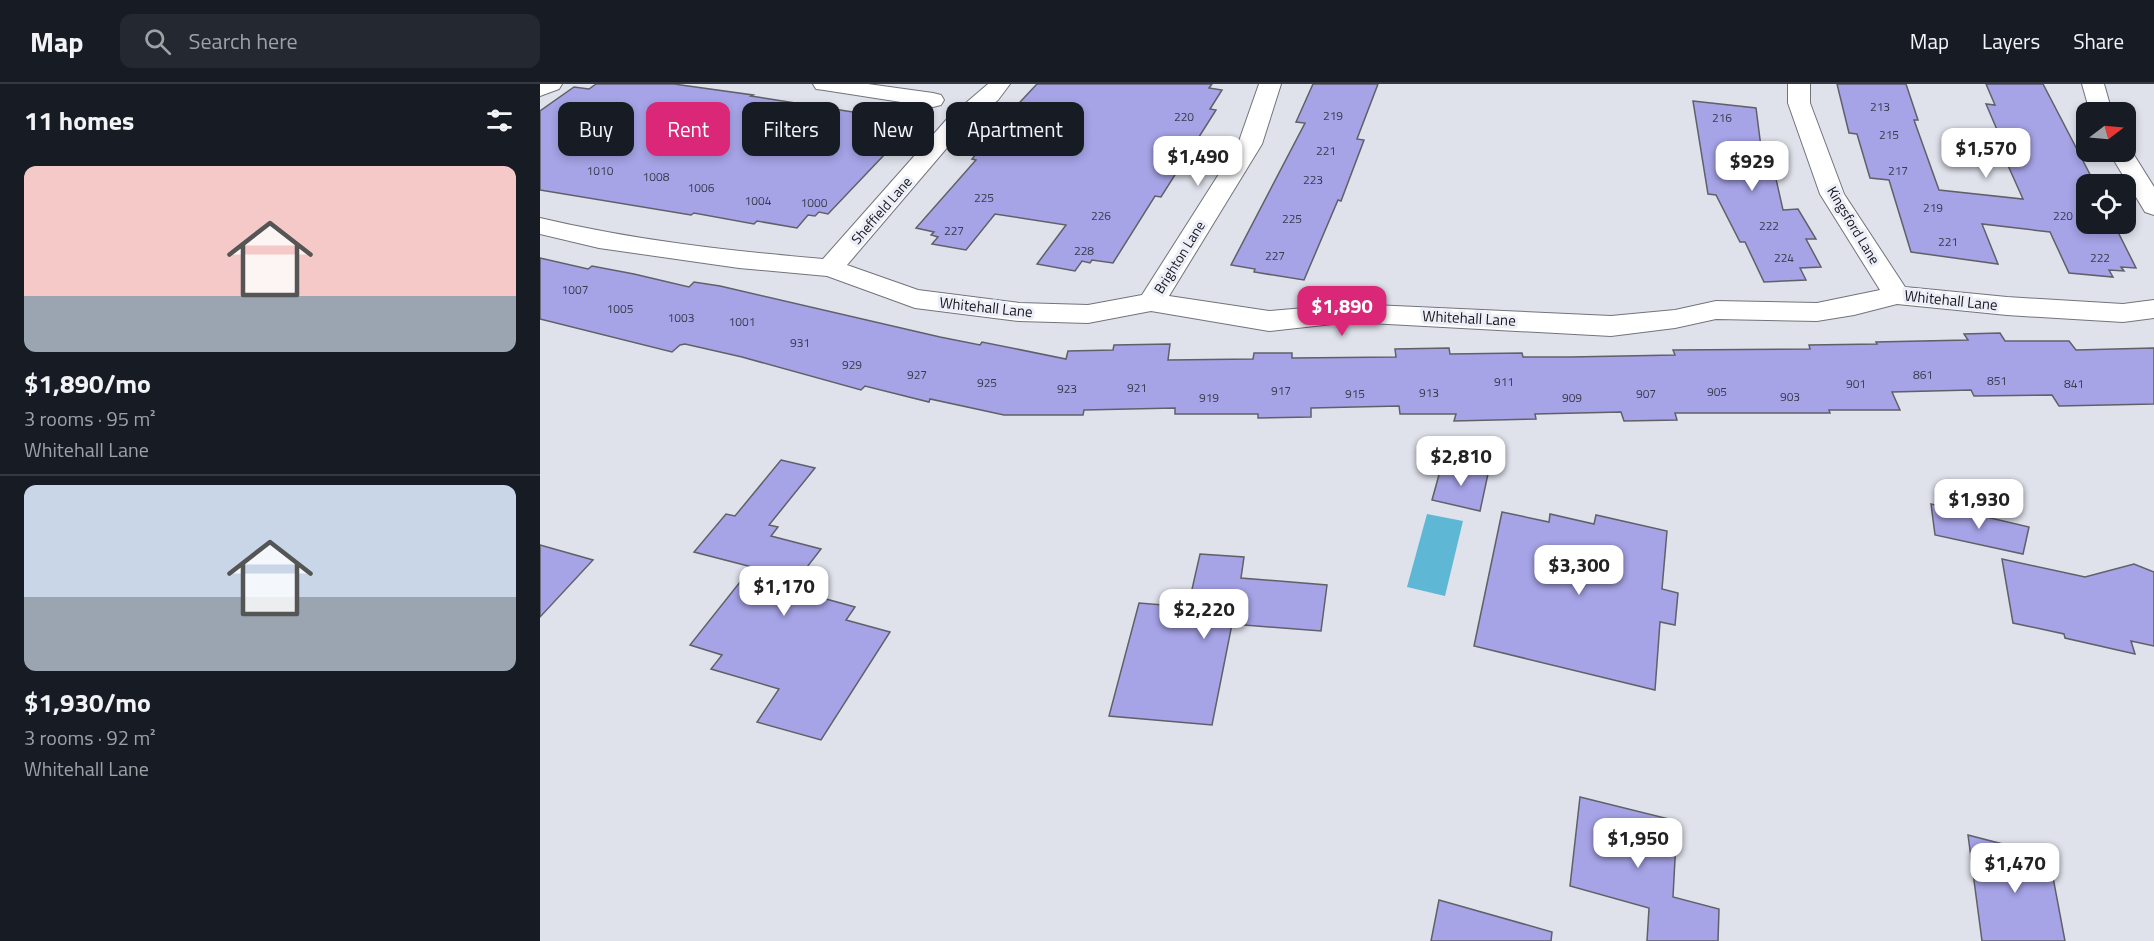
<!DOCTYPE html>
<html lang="en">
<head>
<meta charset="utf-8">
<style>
	:root { --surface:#171b24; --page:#242831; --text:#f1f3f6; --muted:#9ea1a6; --line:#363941; --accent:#db2777 }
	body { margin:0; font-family:"Titillium Web",sans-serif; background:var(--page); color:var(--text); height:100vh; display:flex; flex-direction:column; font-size:22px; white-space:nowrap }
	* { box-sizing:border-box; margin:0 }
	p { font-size:20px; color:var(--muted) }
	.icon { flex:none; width:33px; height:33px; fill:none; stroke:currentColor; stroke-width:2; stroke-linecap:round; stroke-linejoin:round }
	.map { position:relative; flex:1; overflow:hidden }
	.drawer { display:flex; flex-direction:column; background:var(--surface); width:540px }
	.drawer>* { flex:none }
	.hud { position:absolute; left:18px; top:18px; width:570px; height:54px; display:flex; gap:12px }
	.needle { width:39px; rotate:74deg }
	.buttons { position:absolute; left:1536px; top:18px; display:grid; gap:12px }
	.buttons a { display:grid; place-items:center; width:60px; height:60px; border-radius:12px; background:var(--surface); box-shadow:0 3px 9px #0003; font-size:30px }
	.price { position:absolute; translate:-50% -51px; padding:0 14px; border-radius:12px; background:#fff; color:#222; font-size:20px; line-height:39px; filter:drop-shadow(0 2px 3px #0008) }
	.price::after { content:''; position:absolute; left:50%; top:36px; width:18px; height:14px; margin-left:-9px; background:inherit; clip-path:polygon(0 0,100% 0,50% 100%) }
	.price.current { background:var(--accent); color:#fff }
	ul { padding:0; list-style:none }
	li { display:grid; align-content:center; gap:12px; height:318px; padding:0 24px }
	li+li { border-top:2px solid var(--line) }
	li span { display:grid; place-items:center; height:186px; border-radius:12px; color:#555 }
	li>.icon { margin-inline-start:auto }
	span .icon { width:108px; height:108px; fill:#fffc; stroke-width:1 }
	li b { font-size:26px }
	h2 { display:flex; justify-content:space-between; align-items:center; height:72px; padding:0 24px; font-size:26px }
	.tag { padding:0 21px; border-radius:12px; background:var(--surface); box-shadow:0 3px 9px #0003; font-size:21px; line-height:54px }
	.tag.current { background:var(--accent); color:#fff }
	header { display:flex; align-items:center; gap:36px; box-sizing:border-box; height:84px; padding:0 30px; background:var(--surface); border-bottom:2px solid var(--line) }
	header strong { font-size:28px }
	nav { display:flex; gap:33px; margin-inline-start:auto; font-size:21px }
	.search { width:420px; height:54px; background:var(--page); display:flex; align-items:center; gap:15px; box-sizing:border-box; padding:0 21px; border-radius:12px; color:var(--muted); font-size:22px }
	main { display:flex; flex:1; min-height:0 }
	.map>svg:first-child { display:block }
</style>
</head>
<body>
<header>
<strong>Map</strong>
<div class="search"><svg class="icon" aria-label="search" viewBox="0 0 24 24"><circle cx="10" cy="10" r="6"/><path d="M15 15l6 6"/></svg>Search here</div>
<nav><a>Map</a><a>Layers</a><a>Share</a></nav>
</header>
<main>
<section class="drawer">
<h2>11 homes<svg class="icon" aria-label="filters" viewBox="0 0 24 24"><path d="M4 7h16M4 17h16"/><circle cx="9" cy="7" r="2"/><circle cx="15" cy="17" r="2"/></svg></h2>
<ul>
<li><span style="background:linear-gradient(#f6c9c9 70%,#9aa5b1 0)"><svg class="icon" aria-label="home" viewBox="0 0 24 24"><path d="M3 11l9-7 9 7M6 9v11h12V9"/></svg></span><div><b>$1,890/mo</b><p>3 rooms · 95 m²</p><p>Whitehall Lane</p></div></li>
<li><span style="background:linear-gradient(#c9d6e8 60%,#9aa5b1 0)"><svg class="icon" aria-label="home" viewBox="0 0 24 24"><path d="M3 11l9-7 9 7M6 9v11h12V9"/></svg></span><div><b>$1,930/mo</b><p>3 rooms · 92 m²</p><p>Whitehall Lane</p></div></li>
</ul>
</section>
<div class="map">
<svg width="1614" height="857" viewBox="0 0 1614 857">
	<rect width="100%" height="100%" fill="#dfe1eb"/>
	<polygon fill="#5fb7d6" points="887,430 923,437 905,512 867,503"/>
	<g fill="#a6a3e6" stroke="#606068" stroke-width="1.5">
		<polygon points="56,0 134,0 213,11 211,12 364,36 357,42 362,43 356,49 364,50 288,130 279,128 275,132 268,131 257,144 217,137 214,140 154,129 151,131 0,106 0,27 34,3 49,5"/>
		<polygon points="497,0 672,0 669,4 682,6 670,25 676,26 621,113 615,112 573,179 552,176 550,179 542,177 535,187 497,180 526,141 455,130 426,166 392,160 398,153 391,151 394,148 376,144 436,76 432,75 466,33"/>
		<polygon points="773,0 838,0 817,55 824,56 801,117 798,116 764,196 714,188 715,185 691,181 765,39 756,38"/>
		<polygon points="1297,0 1366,0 1378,36 1374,36 1399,106 1483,115 1453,48 1458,48 1446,20 1455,21 1446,0 1503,0 1555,100 1546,100 1546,140 1574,140 1596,184 1581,183 1584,187 1569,186 1573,193 1529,189 1510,148 1442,140 1458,180 1371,168 1349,96 1330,94 1317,50 1309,49"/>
		<polygon points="1153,17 1216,24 1221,63 1229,64 1243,126 1258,125 1276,155 1266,155 1281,183 1260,184 1266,196 1224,198 1205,158 1200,158 1176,111 1168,110"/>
		<polygon points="0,174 48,185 52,182 94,190 149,203 154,198 180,202 400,253 440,261 442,258 526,275 528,267 573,266 574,261 630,260 628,276 713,275 714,269 752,269 752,274 856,273 855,265 909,264 910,270 982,269 983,273 1030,273 1135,271 1133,266 1270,265 1269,261 1337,260 1336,258 1428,256 1424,250 1460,249 1465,257 1529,257 1536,266 1614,264 1614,320 1519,322 1512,311 1434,312 1431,306 1352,308 1360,326 1289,326 1290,329 1135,329 1137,336 1084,337 1081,328 995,330 996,335 914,337 916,330 860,330 859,322 771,324 771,333 718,334 718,330 635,330 635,324 544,326 543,331 464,331 390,315 389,318 325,302 321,306 202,273 145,260 140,261 132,268 0,235"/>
		<polygon points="241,376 275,384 229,441 238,443 231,452 281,465 250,505 315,523 306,536 350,548 281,656 217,638 239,605 171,585 182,571 150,561 212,483 154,468 186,430 195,432"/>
		<polygon points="902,380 948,390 940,427 892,416"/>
		<polygon points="1391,420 1489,443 1483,470 1395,451"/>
		<polygon points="962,428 1009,438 1010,430 1054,440 1056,431 1127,447 1122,505 1138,509 1135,541 1120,538 1115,606 934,562"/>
		<polygon points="0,461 53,476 0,533"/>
		<polygon points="660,470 704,473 701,494 787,501 781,547 692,540 672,641 569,632 599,519 648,523"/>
		<polygon points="1462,475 1545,493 1594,480 1614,488 1614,562 1591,557 1595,570 1525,554 1524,550 1473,539"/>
		<polygon points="1040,713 1137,737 1133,813 1179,825 1178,857 1107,857 1109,824 1030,802"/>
		<polygon points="1428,751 1509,772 1525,857 1442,857"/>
		<polygon points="899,816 1012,848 1011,857 891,857"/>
	</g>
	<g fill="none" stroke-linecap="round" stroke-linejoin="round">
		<defs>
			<g id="minor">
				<polygon points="0,0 22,0 19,5 0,12"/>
				<polygon points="273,0 328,0 393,9 401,11 404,16 401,21 393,23 284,6 276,5"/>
				<path d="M448,0H470L458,16L423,45L307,181L378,206L479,219L548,221L602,211L698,60L719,0H741L722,60L629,212L729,227L811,220L1071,232L1135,226L1176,217L1277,219L1340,206L1280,110L1248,19V0H1270V19L1304,110L1365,203L1467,213L1583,220L1614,216V234L1583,238L1467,231L1357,220L1314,231L1277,237L1176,235L1135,244L1071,252L811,238L729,247L611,227L548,239L479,237L375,224L287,192L199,184L59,164L0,150V134C93,156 188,167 283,175L407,35Z"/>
				<polygon points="1542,0 1564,0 1572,28 1550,28"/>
				<polygon points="1586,62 1589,63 1614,103 1614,131 1605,128 1569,68 1586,68"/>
			</g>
		</defs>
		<use href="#minor" stroke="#72747c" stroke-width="2"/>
		<use href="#minor" fill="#fff" fill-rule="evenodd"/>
	</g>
	<g text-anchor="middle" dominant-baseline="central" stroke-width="6" stroke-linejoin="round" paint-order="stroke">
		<g font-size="12" fill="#3a3a4d">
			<text x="1340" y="22">213</text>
			<text x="793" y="31">219</text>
			<text x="644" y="32">220</text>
			<text x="1182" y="33">216</text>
			<text x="1349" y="50">215</text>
			<text x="786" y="66">221</text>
			<text x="60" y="86">1010</text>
			<text x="1358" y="86">217</text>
			<text x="116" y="92">1008</text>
			<text x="773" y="95">223</text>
			<text x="161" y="103">1006</text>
			<text x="444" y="113">225</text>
			<text x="218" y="116">1004</text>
			<text x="274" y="118">1000</text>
			<text x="1393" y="123">219</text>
			<text x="561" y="131">226</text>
			<text x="1523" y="131">220</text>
			<text x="752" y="134">225</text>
			<text x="1229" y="141">222</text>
			<text x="414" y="146">227</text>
			<text x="1408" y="157">221</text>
			<text x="544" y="166">228</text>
			<text x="735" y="171">227</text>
			<text x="1244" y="173">224</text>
			<text x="1560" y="173">222</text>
			<text x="35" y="205">1007</text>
			<text x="80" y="224">1005</text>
			<text x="141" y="233">1003</text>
			<text x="202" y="237">1001</text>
			<text x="260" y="258">931</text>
			<text x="312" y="280">929</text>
			<text x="377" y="290">927</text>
			<text x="1383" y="290">861</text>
			<text x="1457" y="296">851</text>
			<text x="964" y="297">911</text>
			<text x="447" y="298">925</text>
			<text x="1316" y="299">901</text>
			<text x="1534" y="299">841</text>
			<text x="597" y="303">921</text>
			<text x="527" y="304">923</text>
			<text x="741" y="306">917</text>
			<text x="1177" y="307">905</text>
			<text x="889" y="308">913</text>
			<text x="815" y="309">915</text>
			<text x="1106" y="309">907</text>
			<text x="1250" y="312">903</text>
			<text x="669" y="313">919</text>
			<text x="1032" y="313">909</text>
		</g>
		<g font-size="14" fill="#16171a" stroke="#eceff8">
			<text transform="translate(341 126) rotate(-49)">Sheffield Lane</text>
			<text transform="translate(1314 141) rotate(59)">Kingsford Lane</text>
			<text transform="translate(639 173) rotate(-58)">Brighton Lane</text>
		</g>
		<g font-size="15" fill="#16171a" stroke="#eceff8">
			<text transform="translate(1411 216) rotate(6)">Whitehall Lane</text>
			<text transform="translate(446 223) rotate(6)">Whitehall Lane</text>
			<text transform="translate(929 234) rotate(3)">Whitehall Lane</text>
		</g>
	</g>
</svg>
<div class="buttons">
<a><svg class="needle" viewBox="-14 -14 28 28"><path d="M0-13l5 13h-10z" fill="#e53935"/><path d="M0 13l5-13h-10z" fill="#9ea1a6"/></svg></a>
<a><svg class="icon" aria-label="locate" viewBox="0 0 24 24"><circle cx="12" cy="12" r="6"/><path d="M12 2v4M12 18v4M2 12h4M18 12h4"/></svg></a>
</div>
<b class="price" style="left:1446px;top:95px">$1,570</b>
<b class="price" style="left:658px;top:103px">$1,490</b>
<b class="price" style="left:1212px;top:108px">$929</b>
<b class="price current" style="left:802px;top:253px">$1,890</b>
<b class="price" style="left:921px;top:403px">$2,810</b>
<b class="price" style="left:1439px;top:446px">$1,930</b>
<b class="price" style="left:1039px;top:512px">$3,300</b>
<b class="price" style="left:244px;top:533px">$1,170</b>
<b class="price" style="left:664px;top:556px">$2,220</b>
<b class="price" style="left:1098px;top:785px">$1,950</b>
<b class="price" style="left:1475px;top:810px">$1,470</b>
<div class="hud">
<a class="tag">Buy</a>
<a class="tag current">Rent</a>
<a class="tag">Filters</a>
<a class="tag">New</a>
<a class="tag">Apartment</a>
</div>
</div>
</main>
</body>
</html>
